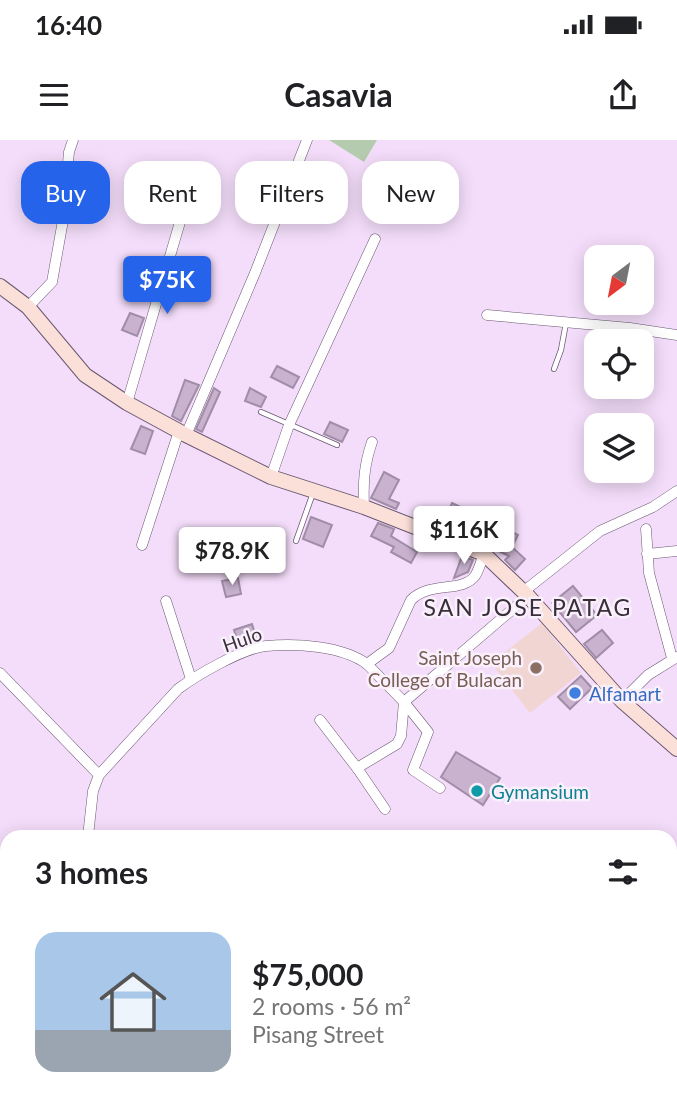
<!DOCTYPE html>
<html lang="en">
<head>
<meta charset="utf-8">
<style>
	:root { --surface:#fff; --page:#f6f6f6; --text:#202124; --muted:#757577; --line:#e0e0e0; --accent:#2563eb }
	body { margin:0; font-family:Lato,sans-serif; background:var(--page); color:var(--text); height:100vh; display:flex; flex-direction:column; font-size:26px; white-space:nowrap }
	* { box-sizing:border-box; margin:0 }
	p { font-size:23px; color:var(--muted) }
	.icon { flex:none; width:38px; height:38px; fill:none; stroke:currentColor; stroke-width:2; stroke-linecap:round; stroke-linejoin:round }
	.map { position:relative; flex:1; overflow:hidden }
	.details { position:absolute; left:0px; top:690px; width:677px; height:275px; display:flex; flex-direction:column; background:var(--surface); border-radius:21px 21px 0 0; box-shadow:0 4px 18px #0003 }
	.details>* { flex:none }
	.top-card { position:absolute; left:21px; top:21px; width:635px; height:63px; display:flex; gap:14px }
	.needle { width:46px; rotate:212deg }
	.controls { position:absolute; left:584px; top:105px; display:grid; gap:14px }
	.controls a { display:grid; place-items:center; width:70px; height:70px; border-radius:14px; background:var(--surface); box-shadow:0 4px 18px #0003; font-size:35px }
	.price { position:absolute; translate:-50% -60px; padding:0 16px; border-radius:7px; background:#fff; color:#222; font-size:23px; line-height:46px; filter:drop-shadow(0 2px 4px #0008) }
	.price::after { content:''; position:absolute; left:50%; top:42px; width:21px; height:16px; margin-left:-10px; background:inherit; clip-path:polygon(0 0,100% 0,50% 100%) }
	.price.current { background:var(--accent); color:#fff }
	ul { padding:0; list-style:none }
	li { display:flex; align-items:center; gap:21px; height:175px; padding:0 35px }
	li+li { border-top:2px solid var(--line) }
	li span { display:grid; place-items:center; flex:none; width:196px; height:140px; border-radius:21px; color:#555 }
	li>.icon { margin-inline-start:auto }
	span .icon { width:84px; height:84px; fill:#fffc; stroke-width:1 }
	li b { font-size:30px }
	h2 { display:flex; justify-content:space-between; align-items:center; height:84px; padding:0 35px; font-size:30px }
	.pill { padding:0 24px; border-radius:21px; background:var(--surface); box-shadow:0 4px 18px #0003; font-size:24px; line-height:63px }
	.pill.current { background:var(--accent); color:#fff }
	.status { display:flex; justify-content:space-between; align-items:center; height:49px; padding:0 35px; background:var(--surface); direction:ltr }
	.status svg { height:19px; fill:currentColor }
	header { display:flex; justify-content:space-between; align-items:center; height:91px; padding:0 35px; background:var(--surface); font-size:32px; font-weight:700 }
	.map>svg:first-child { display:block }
</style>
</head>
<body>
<div class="status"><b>16:40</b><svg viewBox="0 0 49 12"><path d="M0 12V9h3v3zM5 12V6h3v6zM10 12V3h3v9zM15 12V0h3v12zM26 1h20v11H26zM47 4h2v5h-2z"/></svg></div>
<header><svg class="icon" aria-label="menu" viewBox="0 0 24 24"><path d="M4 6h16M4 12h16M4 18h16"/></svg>Casavia<svg class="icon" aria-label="share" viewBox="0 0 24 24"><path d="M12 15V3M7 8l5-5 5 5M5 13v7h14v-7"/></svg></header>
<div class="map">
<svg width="677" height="963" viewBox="0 0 677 963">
	<rect width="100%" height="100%" fill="#f4ddfa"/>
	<polygon fill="#f0d5d3" points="542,483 581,533 530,573 491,523"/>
	<polygon fill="#b5cbb0" points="329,0 377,0 364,22"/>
	<g fill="#c8b2ce" stroke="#a18da7" stroke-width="2">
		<polygon points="130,173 144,178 137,196 122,190"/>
		<polygon points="277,226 299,237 293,248 271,237"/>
		<polygon points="185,240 199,245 181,281 172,276"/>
		<polygon points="214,248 220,252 202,292 196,289"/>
		<polygon points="250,248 266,257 261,267 245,261"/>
		<polygon points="330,282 348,290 342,302 324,294"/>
		<polygon points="141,286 153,291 145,314 131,309"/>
		<polygon points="384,332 399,340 389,359 399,363 396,369 371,358"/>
		<polygon points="452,363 469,371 464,382 447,375"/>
		<polygon points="311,377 332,385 323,407 303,399"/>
		<polygon points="490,381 518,395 512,407 525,419 515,430 505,420 509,416 480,402"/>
		<polygon points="378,383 394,389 391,396 417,412 411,423 391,412 394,407 371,396"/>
		<polygon points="462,416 473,420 468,432 454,438"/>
		<polygon points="238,438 241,454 226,457 222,441"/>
		<polygon points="573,446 597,475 576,492 552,463"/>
		<polygon points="252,484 257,500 239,506 234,490"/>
		<polygon points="602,490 613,503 596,518 584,504"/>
		<polygon points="581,536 592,548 570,569 558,557"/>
		<polygon points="456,612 500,638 483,665 441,637"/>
	</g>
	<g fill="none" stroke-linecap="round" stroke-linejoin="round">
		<defs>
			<g id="service">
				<polyline points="554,229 561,210 566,183"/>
				<polyline points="261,272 337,305"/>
				<polyline points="296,401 313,353"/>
			</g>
			<g id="minor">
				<polyline points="28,167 52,142 62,86 69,12 73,0"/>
				<polyline points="487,175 630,188 677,195"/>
				<polyline points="127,263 180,82"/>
				<polyline points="186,295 255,133 307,0"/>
				<polyline points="271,337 289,285 375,99"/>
				<path d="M364,367C363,343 364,325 372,302"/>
				<polyline points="646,389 649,433 672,518"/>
				<polyline points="142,405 179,291"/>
				<polyline points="647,414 677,411"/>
				<polyline points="523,452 600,391 653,367 677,351"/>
				<polyline points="166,461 191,539"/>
				<polyline points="0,533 99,635"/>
				<polyline points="622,561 648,535 677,517"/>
				<polyline points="320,580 357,628 397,604 401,596 404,562 367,524"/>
				<polyline points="357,628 385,669"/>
				<polyline points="440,648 413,630 428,592 404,562 528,456"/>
				<path d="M88,696L93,651L99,635L178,549C197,535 243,508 266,506C297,503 342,506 367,524L389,508L411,460C430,441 462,453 475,436C479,430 481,421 484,414"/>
				<polyline points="0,870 3,850"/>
				<polyline points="336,957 337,963"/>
				<polyline points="269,963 272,957"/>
			</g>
			<polyline id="secondary" points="0,146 28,167 85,235 127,263 186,295 271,337 364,367 484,414 528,456 622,561 677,609"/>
		</defs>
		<use href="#service" stroke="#6a5770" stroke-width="6"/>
		<use href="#minor" stroke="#6a5770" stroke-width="11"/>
		<use href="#secondary" stroke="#6a5770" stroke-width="16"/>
		<use href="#service" stroke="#fff" stroke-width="4.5"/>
		<use href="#minor" stroke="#fff" stroke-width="10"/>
		<use href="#secondary" stroke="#fbe0d9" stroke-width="14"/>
	</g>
	<circle fill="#8d6e63" stroke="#f9f0fc" stroke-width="2.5" cx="536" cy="528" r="7"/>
	<circle fill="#3f7fe0" stroke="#f9f0fc" stroke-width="2.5" cx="575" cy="553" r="7"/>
	<circle fill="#0f9aa8" stroke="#f9f0fc" stroke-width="2.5" cx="477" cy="651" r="7"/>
	<g text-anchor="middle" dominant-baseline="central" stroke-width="5" stroke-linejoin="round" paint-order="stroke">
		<g font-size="19" fill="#382f3a" stroke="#f9f0fc">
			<text transform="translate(242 499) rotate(-19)">Hulo</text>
		</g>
		<g font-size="19" fill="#785e54" stroke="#f9f0fc" text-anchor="end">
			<text x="522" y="517">Saint Joseph<tspan x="522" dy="22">College of Bulacan</tspan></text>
		</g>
		<g font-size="19" fill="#366cbe" stroke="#f9f0fc" text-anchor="start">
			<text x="589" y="553">Alfamart</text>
		</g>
		<g font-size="19" fill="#0d838f" stroke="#f9f0fc" text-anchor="start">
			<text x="491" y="651">Gymansium</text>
		</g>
		<g font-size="23" letter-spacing="2" fill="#382f3a" stroke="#f9f0fc">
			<text x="528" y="467">SAN JOSE PATAG</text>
		</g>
	</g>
</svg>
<div class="controls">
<a><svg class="needle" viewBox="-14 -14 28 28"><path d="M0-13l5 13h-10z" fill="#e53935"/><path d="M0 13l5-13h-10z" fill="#757577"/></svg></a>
<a><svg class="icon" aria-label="locate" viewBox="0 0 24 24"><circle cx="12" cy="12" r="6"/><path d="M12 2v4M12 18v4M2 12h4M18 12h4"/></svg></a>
<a><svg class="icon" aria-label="layers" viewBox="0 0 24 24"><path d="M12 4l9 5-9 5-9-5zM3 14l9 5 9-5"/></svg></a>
</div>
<b class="price current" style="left:167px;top:176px">$75K</b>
<b class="price" style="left:464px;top:426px">$116K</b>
<b class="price" style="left:232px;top:447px">$78.9K</b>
<div class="top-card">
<a class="pill current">Buy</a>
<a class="pill">Rent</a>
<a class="pill">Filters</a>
<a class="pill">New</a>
</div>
<section class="details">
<h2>3 homes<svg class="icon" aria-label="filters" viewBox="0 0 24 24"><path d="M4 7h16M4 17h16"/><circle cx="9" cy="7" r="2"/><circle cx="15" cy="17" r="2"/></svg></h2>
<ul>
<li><span style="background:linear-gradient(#a9c7e8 70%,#9aa5b1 0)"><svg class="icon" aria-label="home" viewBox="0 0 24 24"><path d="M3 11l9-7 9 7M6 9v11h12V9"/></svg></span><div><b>$75,000</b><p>2 rooms · 56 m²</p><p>Pisang Street</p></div></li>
</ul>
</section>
</div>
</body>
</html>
